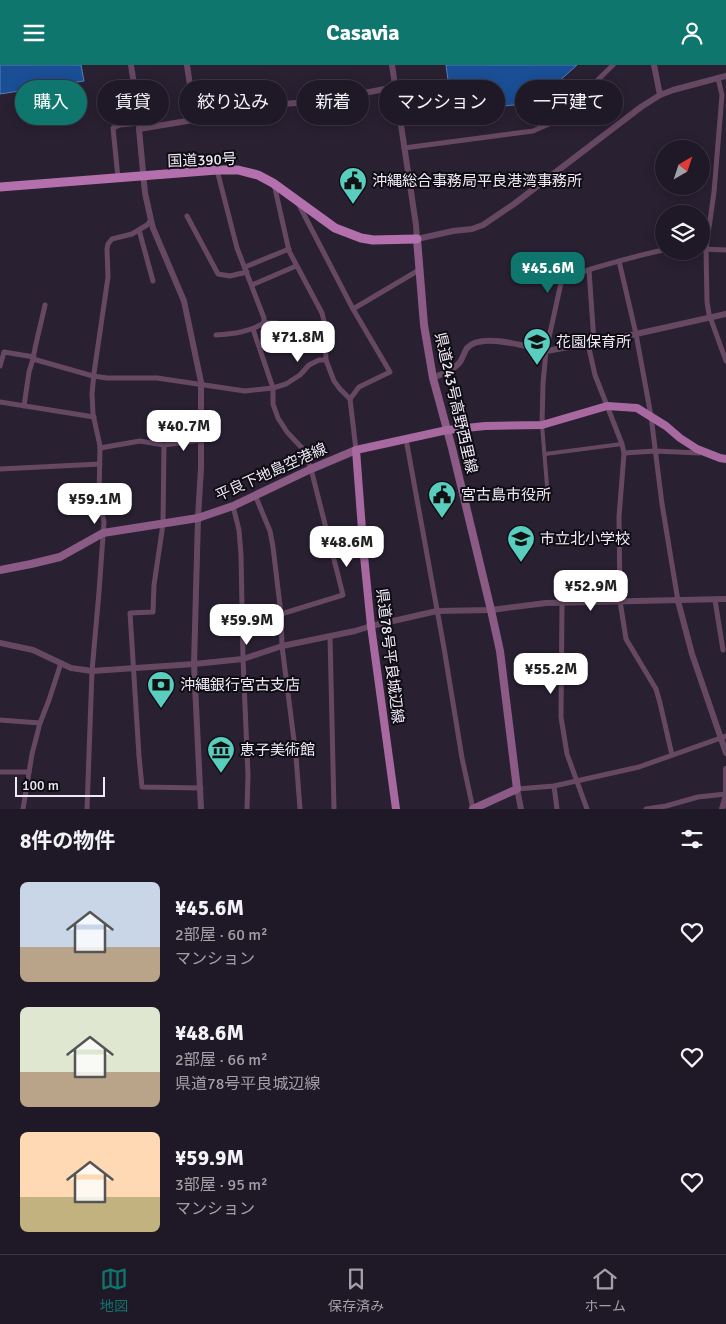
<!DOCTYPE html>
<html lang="ja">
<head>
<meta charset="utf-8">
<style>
	:root { --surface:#1f1826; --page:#2c2532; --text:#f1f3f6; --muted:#a1a0a7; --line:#3c3743; --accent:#0f766e }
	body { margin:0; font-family:Signika,"Noto Sans JP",sans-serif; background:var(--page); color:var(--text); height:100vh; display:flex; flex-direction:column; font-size:19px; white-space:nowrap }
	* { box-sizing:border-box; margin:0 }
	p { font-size:16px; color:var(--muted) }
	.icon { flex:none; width:28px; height:28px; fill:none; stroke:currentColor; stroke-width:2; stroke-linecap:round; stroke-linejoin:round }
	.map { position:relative; height:744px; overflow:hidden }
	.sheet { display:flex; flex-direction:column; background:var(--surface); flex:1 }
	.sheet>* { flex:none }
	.guide { position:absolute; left:15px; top:15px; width:696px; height:45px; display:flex; gap:10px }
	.needle { width:32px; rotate:39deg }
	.buttons { position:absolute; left:655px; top:75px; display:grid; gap:10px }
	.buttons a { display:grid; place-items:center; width:55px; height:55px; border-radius:50%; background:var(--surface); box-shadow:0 2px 12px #0003,0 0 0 1px var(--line); font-size:25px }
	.scale { position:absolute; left:15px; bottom:12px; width:90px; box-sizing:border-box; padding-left:5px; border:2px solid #efeaf6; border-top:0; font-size:14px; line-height:18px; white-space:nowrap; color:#efeaf6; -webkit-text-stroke:4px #0f0c14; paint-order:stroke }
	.price { position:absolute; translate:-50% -42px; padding:0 11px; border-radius:10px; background:#fff; color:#222; font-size:16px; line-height:32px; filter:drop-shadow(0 1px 2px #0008) }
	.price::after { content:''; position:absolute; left:50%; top:30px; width:15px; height:11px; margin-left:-8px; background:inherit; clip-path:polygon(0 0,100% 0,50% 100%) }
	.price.active { background:var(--accent); color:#fff }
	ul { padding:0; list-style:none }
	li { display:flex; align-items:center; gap:15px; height:125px; padding:0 20px }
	li span { display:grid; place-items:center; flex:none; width:140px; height:100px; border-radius:8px; color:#555 }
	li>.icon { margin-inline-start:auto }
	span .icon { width:60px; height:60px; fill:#fffc; stroke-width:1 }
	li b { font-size:21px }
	h2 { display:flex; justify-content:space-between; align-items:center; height:60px; padding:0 20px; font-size:21px }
	.chip { padding:0 18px; border-radius:22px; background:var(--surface); box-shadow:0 2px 12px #0003,0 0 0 1px var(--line); font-size:18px; line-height:45px }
	.chip.active { background:var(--accent); color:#fff }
	header { display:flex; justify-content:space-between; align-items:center; height:65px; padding:0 20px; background:var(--accent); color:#fff; font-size:22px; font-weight:700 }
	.menu { display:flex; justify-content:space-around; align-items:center; height:70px; border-top:1px solid var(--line); background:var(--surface); font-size:14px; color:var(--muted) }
	.menu a { display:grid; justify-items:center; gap:2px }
	.menu .active { color:var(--accent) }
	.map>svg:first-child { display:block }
</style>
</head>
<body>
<header><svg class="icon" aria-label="menu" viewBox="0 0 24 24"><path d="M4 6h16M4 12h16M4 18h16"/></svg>Casavia<svg class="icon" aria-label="person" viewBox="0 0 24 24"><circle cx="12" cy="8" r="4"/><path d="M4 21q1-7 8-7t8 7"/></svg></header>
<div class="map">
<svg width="726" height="744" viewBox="0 0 726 744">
	<rect width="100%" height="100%" fill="#292032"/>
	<g fill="#1a4f96" stroke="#5a7eb3">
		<polygon points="0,0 81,0 84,16 0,29"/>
		<polygon points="446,0 577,0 535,38 452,46"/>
	</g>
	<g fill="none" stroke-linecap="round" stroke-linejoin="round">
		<g stroke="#674863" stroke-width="4">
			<polyline points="542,360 548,433"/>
			<polyline points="545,389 622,379"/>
		</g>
		<g stroke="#674863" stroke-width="5">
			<polyline points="718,13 722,30 714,127 706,184 707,237 709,249 726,296"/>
			<polyline points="404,83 533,66 549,59 566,46 613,0"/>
			<polyline points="118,113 113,63 120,60 140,58"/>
			<polyline points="274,119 289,186 322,248 324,256 326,295 334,316 340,324 350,334 356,385"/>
			<polyline points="299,140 353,244 390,307 359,322 350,334"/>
			<polyline points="187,151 218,209 230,211 247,207"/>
			<polyline points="139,165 153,216"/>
			<polyline points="701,184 726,185"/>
			<polyline points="619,196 636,269 651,351 662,439 678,536"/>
			<polyline points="245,202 289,184"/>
			<polyline points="589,205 594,277"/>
			<polyline points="252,220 296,201"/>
			<polyline points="353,244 419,205"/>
			<polyline points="264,258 277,258 283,267"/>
			<polyline points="253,264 273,323 273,339 278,353 287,367 303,384 311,404 343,530 281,549"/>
			<path d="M216,270C233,269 249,267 264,258V253L237,183L217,105"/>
			<polyline points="588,279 595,310 622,379 624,388 619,452 620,536 626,574 656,624 660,638 672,690"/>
			<path d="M33,294C36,276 41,259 45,240"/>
			<polyline points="0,301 4,287 34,292"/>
			<polyline points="0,337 94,352"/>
			<polyline points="24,341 29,307 33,294 93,311 107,313 157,313 245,326 273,323 286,319 300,310 309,300 319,295 326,295"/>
			<path d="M542,360L543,319L546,286L561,218L565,212C574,210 582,207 591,204C615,197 639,190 664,185"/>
			<polyline points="406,374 444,583 462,693 473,744"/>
			<polyline points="164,380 163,459 154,520 153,547 130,548 139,691 142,722 201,723"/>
			<polyline points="100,383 140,376 164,380 202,375"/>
			<polyline points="624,388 655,386 700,388"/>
			<polyline points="0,404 100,399"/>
			<polyline points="255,430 270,466 273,482 281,549 282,581 296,691 300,744"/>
			<polyline points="233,441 239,465 241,490 243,594 248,710 247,744"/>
			<polyline points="715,535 723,585"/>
			<polyline points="562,538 561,652 567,689 587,744"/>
			<polyline points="330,571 334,744"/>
			<polyline points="0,655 40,658"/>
			<polyline points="0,707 29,707"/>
			<polyline points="554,721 557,744"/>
			<polyline points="517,724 554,721 639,702 726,671"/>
			<polyline points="23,744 32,689 40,658 49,635 61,598"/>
			<polyline points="87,744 92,606 99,527 104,457 99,435 100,381 93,349 92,329 94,308 108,212 107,184 108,179 112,174 132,169 147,160 151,155"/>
			<polyline points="646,744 666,741 698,732 726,729"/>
		</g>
		<g stroke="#674863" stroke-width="6">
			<polyline points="131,0 140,58 139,64 145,128 151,155 153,163 184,236 201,317 201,403 198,453 194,599 201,744"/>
			<polyline points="187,0 195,55"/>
			<polyline points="392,0 416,160 417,174 453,166 472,164 483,160 514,139 641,42 660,30 673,25 726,11"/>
			<polyline points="654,0 660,30"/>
			<polyline points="139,64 217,51 269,40 323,36 395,22"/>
			<path d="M433,313C442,309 454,305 460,297C463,293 464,287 467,283C481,267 528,282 546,286L552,285L636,269L726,249"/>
			<polyline points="678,536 692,589 726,688"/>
			<polyline points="0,578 33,585 71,603 92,606 194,599 243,594 282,581 355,566 371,561 437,546 491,545 546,538 726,534"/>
			<polyline points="517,724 521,744"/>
			<polyline points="722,744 726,730 726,704"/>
		</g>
		<g stroke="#8b5b86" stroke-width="8">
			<polyline points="417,174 424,260 433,313 452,383 491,545 500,586 517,724 473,744"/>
			<polyline points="0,505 31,499 60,492 103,468 198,453 233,441 311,404 356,385"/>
		</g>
		<polyline stroke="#a869a1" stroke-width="8" points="396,744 371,561 364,491 356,385 447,365 485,361 542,360 607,341 637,343 666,361 680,373 697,384 720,393 726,394"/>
		<polyline stroke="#b470ad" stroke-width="9" points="0,122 217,105 238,105 258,110 273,118 335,163 361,173 373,175 417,174"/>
	</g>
	<defs>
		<symbol id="civic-pin" viewBox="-11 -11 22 30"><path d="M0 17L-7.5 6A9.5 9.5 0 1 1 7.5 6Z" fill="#59cebe" stroke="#0f0c14"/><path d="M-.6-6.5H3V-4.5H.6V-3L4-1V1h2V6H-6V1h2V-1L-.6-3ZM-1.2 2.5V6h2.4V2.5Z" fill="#111"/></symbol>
		<symbol id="school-pin" viewBox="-11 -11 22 30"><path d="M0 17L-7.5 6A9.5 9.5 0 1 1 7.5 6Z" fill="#59cebe" stroke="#0f0c14"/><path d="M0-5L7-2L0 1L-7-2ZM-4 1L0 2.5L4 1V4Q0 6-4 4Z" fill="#111"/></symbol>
		<symbol id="bank-pin" viewBox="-11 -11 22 30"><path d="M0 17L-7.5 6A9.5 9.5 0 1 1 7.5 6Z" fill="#59cebe" stroke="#0f0c14"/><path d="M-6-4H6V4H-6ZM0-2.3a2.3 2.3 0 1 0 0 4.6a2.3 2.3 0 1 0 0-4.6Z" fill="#111"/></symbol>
		<symbol id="museum-pin" viewBox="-11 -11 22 30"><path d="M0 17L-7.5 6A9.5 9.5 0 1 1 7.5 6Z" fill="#59cebe" stroke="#0f0c14"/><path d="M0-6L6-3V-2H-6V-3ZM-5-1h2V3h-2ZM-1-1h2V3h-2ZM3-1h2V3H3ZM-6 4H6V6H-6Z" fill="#111"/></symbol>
	</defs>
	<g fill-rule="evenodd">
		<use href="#civic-pin" x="337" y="100" width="32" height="43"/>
		<use href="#school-pin" x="521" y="261" width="32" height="43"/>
		<use href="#civic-pin" x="426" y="414" width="32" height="43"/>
		<use href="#school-pin" x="505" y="458" width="32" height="43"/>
		<use href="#bank-pin" x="145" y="604" width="32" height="43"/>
		<use href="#museum-pin" x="205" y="669" width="32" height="43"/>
	</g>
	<g text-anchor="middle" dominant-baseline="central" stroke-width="4" stroke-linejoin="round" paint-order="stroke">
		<g font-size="15" fill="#efeaf6" stroke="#0f0c14">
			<text transform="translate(202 95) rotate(-2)">国道390号</text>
			<text transform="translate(456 338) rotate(77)">県道243号高野西里線</text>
			<text transform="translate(271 407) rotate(-24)">平良下地島空港線</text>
			<text transform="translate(390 591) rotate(83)">県道78号平良城辺線</text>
		</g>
		<g font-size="15" fill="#efeaf6" stroke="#0f0c14" text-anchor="start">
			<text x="372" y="116">沖縄総合事務局平良港湾事務所</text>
			<text x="556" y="277">花園保育所</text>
			<text x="461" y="430">宮古島市役所</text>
			<text x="540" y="474">市立北小学校</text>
			<text x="180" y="620">沖縄銀行宮古支店</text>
			<text x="240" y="685">恵子美術館</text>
		</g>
	</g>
</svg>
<div class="buttons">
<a><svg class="needle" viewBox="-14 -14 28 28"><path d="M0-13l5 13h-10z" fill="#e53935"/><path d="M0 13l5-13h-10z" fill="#a1a0a7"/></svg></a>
<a><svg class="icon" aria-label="layers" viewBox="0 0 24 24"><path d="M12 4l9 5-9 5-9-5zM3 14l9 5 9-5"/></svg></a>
</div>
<div class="scale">100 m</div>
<b class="price active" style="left:548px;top:229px">¥45.6M</b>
<b class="price" style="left:298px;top:298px">¥71.8M</b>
<b class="price" style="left:184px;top:387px">¥40.7M</b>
<b class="price" style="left:95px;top:460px">¥59.1M</b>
<b class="price" style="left:347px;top:503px">¥48.6M</b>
<b class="price" style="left:591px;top:547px">¥52.9M</b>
<b class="price" style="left:247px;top:581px">¥59.9M</b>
<b class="price" style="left:551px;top:630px">¥55.2M</b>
<div class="guide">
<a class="chip active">購入</a>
<a class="chip">賃貸</a>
<a class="chip">絞り込み</a>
<a class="chip">新着</a>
<a class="chip">マンション</a>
<a class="chip">一戸建て</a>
</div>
</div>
<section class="sheet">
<h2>8件の物件<svg class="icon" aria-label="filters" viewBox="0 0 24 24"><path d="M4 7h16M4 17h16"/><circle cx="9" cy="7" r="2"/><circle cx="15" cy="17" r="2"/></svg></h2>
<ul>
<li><span style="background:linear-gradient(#c9d6e8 65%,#b9a48a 0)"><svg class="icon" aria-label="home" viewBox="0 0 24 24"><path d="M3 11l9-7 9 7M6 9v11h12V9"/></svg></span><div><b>¥45.6M</b><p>2部屋 · 60 m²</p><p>マンション</p></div><svg class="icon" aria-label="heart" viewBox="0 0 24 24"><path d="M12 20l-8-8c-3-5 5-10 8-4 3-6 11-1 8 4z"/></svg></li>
<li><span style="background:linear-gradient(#dfe7d0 65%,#b9a48a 0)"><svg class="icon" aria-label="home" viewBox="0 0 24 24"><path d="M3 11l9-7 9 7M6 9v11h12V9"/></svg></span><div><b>¥48.6M</b><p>2部屋 · 66 m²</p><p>県道78号平良城辺線</p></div><svg class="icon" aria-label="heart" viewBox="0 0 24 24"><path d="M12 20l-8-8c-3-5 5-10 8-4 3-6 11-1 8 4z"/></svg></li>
<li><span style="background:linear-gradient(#ffd9b3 65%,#c2b280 0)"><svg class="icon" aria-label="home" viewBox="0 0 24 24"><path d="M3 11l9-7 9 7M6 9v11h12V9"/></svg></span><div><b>¥59.9M</b><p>3部屋 · 95 m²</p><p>マンション</p></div><svg class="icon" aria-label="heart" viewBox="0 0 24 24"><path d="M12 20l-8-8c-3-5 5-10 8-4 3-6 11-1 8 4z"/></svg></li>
</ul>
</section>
<nav class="menu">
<a class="active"><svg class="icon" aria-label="map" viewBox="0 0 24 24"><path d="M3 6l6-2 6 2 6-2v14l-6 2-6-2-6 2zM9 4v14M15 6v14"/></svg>地図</a>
<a><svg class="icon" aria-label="saved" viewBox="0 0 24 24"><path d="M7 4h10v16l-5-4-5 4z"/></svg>保存済み</a>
<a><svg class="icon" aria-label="home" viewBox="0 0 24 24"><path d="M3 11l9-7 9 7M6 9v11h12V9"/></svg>ホーム</a>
</nav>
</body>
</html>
